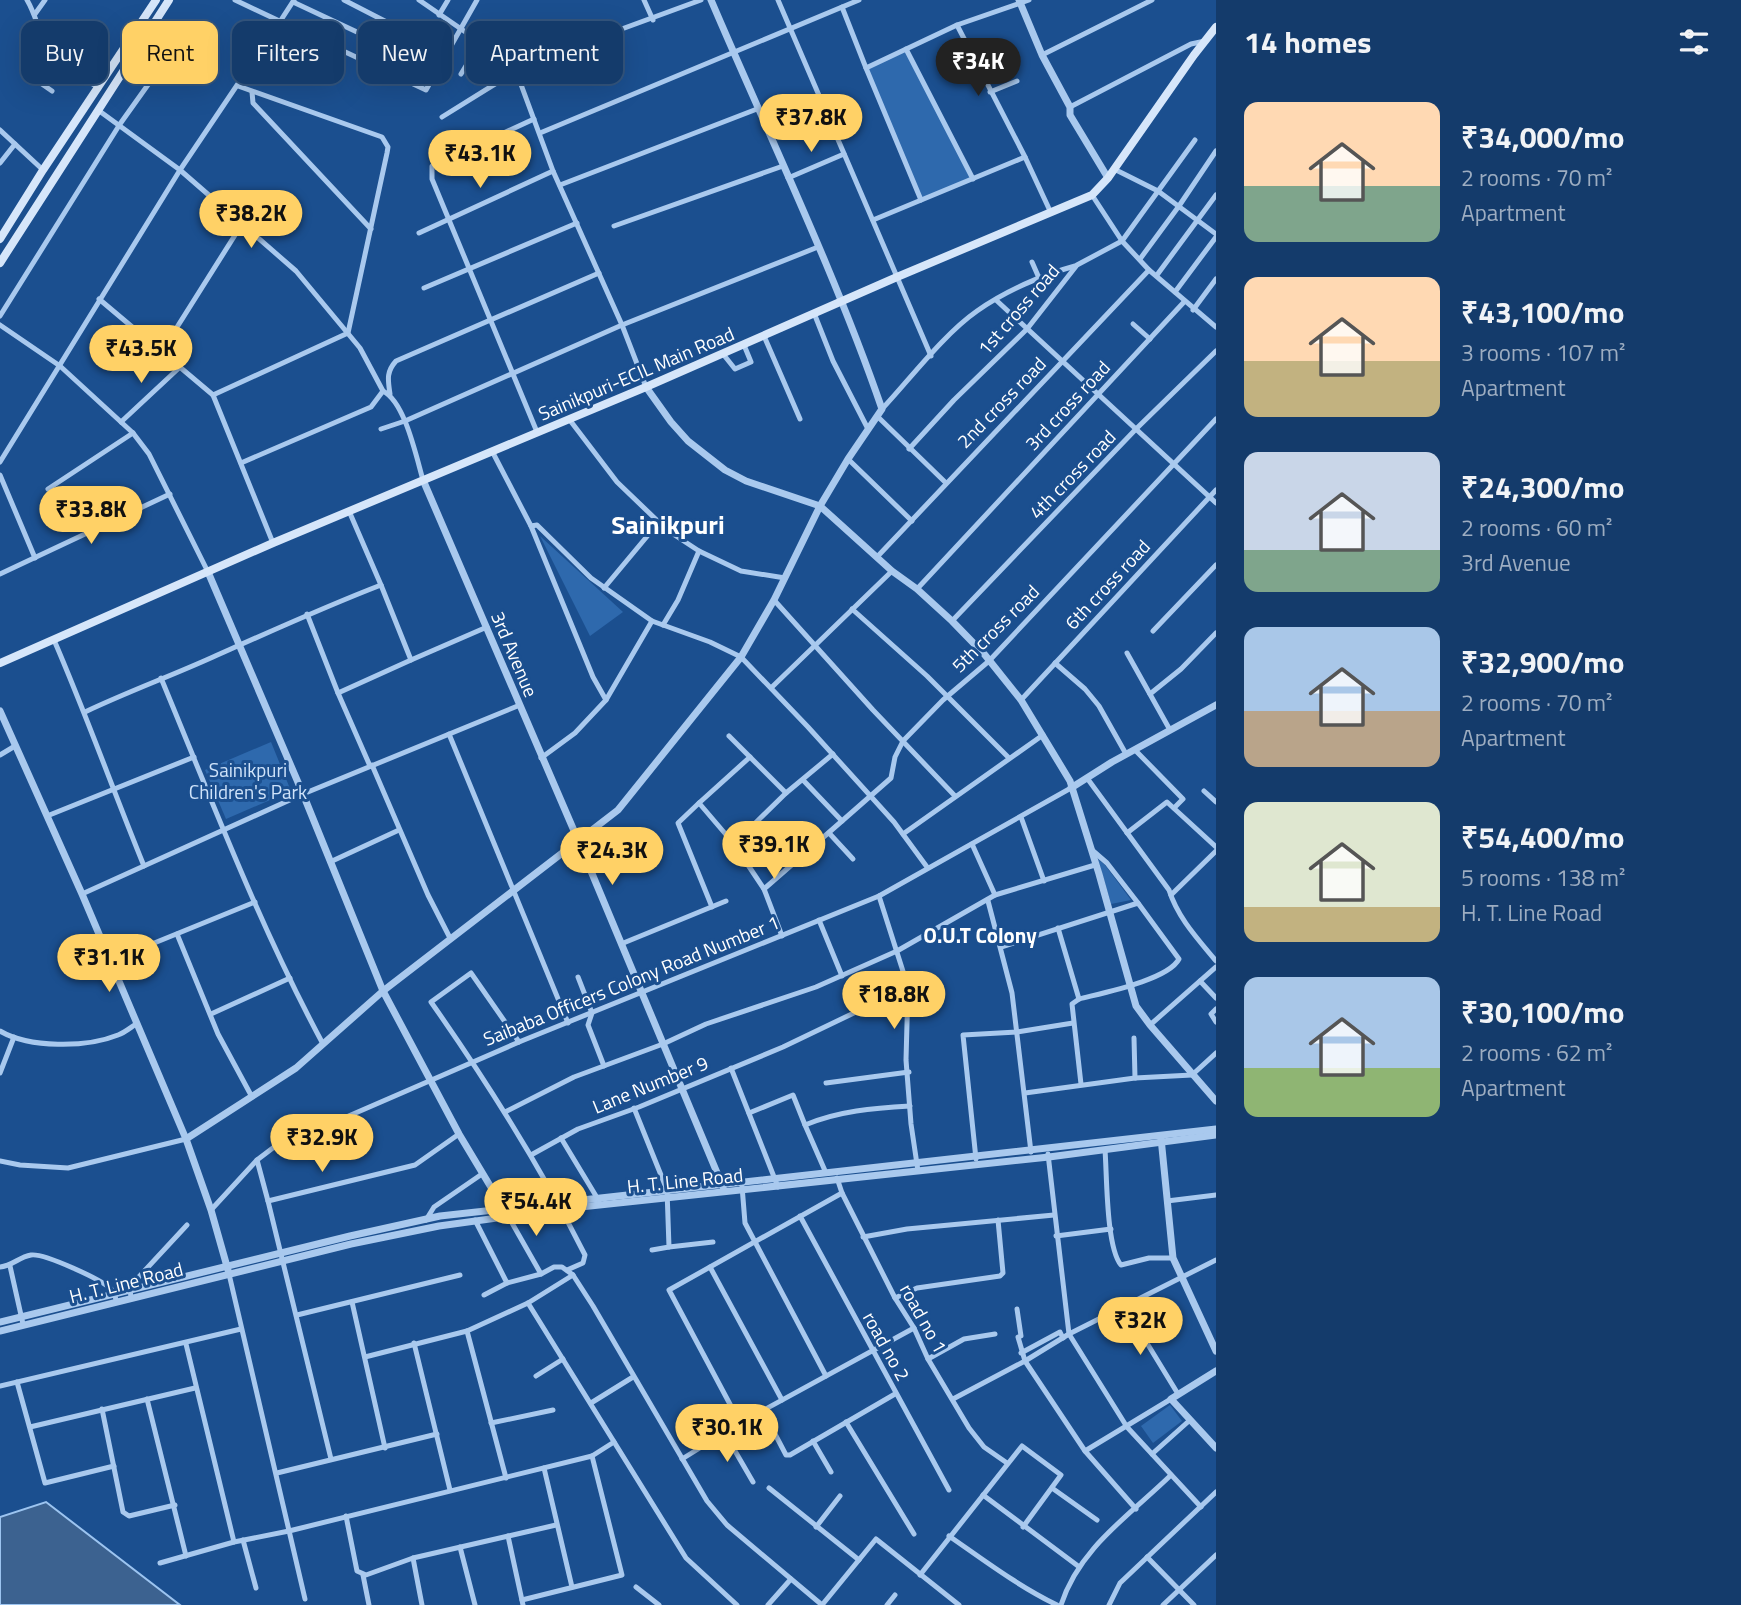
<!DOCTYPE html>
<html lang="en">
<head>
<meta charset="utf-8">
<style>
	:root { --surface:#143b6b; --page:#1d4271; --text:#f1f3f6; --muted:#9dadc1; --line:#33557e; --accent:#ffd166 }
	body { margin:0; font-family:"Titillium Web",sans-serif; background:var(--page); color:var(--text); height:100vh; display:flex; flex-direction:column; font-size:26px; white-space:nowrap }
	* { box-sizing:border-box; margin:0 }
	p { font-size:23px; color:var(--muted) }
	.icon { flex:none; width:38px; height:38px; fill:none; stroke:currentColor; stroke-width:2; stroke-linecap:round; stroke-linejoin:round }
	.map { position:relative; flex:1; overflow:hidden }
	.panel { display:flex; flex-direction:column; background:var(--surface); width:525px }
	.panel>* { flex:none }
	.banner { position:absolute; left:21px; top:21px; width:665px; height:63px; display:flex; gap:14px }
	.price { position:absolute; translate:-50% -60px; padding:0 16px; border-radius:24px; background:var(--accent); color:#111; font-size:23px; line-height:46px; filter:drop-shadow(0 2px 4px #0008) }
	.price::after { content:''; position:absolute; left:50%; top:42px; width:21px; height:16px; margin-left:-10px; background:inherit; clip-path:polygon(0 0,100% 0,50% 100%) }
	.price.active { background:#222; color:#fff }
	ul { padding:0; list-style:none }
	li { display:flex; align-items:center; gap:21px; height:175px; padding:0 28px }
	li span { display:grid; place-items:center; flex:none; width:196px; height:140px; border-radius:14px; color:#555 }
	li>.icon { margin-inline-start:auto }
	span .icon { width:84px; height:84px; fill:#fffc; stroke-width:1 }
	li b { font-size:30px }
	h2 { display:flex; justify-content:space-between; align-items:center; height:84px; padding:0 28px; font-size:30px }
	.tag { padding:0 24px; border-radius:14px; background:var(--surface); box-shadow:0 7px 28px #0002,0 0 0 2px var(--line); font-size:24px; line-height:63px }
	.tag.active { background:var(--accent); color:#111 }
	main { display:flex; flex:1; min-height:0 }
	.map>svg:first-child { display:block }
</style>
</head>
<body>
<main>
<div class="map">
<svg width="1216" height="1605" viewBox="0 0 1216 1605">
	<rect width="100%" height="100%" fill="#1b4f8f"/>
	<g fill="#2e69ad">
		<polygon points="906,49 973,179 921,200 866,68"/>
		<polygon points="540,536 623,612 590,636"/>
		<polygon points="271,742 291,791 226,819 205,770"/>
		<polygon points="1098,859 1105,865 1131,900 1111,904"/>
		<polygon points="1170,1405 1182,1421 1153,1443 1141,1426"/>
	</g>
	<polygon fill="#3c6290" stroke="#9cc4f0" stroke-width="2" points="46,1502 180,1605 0,1605 0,1517"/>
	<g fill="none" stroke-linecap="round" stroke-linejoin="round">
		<g stroke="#a9c9ee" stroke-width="5">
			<path d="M27,0C38,18 41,45 56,61C65,70 87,80 99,88"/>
			<polyline points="235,0 426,90 477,0"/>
			<polyline points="344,0 447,53"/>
			<polyline points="419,0 480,42"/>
			<polyline points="644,0 653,20"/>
			<polyline points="778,0 931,356"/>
			<polyline points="293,2 406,55 436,72"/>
			<polyline points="842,7 866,68 957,25 1029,0"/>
			<polyline points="35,14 45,0"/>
			<polyline points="439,15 448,0"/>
			<polyline points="281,20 294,0"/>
			<polyline points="957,25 1025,157"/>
			<polyline points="906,49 973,179"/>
			<polyline points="1042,55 1152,0"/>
			<polyline points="866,68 921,200"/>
			<polyline points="516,71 553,171 622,325 646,387"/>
			<polyline points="461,74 486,33 491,30 538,62"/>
			<polyline points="52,91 39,82 56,61"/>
			<polyline points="252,92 253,103 371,229"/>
			<polyline points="990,92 1017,81"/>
			<polyline points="1070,107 1191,44 1205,41"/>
			<path d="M98,110L180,170L296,271L360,348L383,391C405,402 416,456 423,480"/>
			<polyline points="442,117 516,71 559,52 701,0"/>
			<polyline points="534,119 432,166 432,179 537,432"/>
			<polyline points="0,130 43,170"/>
			<polyline points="540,133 859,0"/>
			<polyline points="0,163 15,144"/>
			<polyline points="1114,169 1158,191 1216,234"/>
			<polyline points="788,178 844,154"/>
			<polyline points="560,185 757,109"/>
			<polyline points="1092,195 1122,241 1149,270 1216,327"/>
			<polyline points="873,220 1025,157 1051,213"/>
			<polyline points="614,226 783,166"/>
			<polyline points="419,233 553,171"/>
			<polyline points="1140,259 1179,206 1216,151"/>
			<polyline points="1032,262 1039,278"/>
			<polyline points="1157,275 1216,195"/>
			<polyline points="424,288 577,223"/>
			<polyline points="1175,292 1216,237"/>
			<polyline points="99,299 213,395 348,333 387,153 388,147 382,137 238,86"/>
			<polyline points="996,300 1216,503"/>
			<polyline points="1193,310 1216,279"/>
			<polyline points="814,313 833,361 868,429"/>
			<polyline points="0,316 120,124 187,30"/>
			<polyline points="1133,324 1150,339"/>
			<polyline points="0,325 60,366 133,433 149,454 208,572"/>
			<polyline points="764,336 800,419"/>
			<polyline points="162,351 242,224"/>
			<polyline points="723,354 735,369 751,362 744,345"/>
			<path d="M390,394C388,380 386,372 396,361L599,273"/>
			<polyline points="213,395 273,543"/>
			<path d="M882,409C910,379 944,334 977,311C1005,291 1042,275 1075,266"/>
			<polyline points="877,416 946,483"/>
			<polyline points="569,419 617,482 667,530 699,551 741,571 785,578"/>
			<polyline points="121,422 180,367"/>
			<polyline points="381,429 405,421 622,325 818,247"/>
			<polyline points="909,449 954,400 1027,329 1077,265 1122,241 1195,140"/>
			<polyline points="492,451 531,526 593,677 606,700"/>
			<polyline points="848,459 912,521"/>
			<polyline points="0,462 180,170 254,60"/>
			<polyline points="241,463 371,407 383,391"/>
			<polyline points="0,475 35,558"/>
			<polyline points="48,489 133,433"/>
			<polyline points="349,511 381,585"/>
			<polyline points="531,526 537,525 591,578 652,621 710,642 741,657 808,727 894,822 927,867"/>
			<polyline points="877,557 1149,270"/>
			<polyline points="0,574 170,494"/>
			<polyline points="604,588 659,522"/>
			<polyline points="917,589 1184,302"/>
			<polyline points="774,600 873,710 955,796"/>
			<polyline points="852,609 927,676 1008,757"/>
			<polyline points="307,614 338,693 411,660"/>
			<polyline points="952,621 1136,429 1216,351"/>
			<polyline points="663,625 678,600 699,551"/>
			<polyline points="1153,631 1216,565"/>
			<path d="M54,640C86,714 113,790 144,866"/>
			<polyline points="1127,653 1170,730"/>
			<polyline points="1055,663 1085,689 1099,706 1126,754"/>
			<path d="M161,678C212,801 260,927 323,1044"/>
			<polyline points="771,688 892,571"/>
			<polyline points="338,693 370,766"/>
			<polyline points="1150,694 1181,669 1216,633"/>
			<polyline points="1021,700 1216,490"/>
			<path d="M85,712C127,692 171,676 213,657C269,632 324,607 381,585L411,660L487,627"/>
			<polyline points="449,734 568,1023"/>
			<polyline points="729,736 786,793"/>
			<polyline points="1135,750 1183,799 1174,808"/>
			<polyline points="0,755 15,746"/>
			<polyline points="750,757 699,803 734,844 786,793 833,754"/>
			<polyline points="541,758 575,733 606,700 652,621"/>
			<polyline points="372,765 428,895 450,938"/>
			<path d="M1087,778L1169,890C1178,918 1197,938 1216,961"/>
			<polyline points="803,780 842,821 891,778 895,757 903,741 943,700 989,661 1216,419"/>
			<polyline points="1204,791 1216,802"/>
			<polyline points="699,803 678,823 712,907"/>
			<polyline points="47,816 194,757"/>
			<polyline points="1021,817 1044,881"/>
			<polyline points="829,833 853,859"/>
			<polyline points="1127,833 1167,802 1216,847"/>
			<polyline points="903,834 1043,735"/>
			<polyline points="734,844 764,889 782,936"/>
			<polyline points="972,844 995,895"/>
			<polyline points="1092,850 1107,863 1138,903"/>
			<polyline points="330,862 399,830"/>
			<polyline points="764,889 842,821"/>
			<polyline points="82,894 303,794 520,705"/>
			<polyline points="1171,895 1216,851"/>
			<polyline points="879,896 908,987 906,1060 911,1124 918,1171"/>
			<polyline points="988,901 1012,993 1031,1152"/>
			<polyline points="819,920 842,976"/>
			<polyline points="1058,928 1079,999"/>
			<polyline points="177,934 218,1034 252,1097"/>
			<polyline points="621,944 726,901"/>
			<path d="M1001,947L1138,903L1179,959C1168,980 1102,993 1079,999L1072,1004L1081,1084"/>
			<polyline points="110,961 255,902"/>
			<polyline points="578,977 592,1013 588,1025 604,1066"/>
			<polyline points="1200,981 1216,998"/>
			<polyline points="1216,1009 1211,1014 1216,1022"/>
			<polyline points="211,1014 290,978"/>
			<polyline points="1150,1025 1216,967"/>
			<path d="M0,1031C29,1048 86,1048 118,1035C124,1033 130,1028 136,1024"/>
			<polyline points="1134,1038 1135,1078"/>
			<path d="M519,1042L471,973L431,1002C488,1083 540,1166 585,1255L583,1263L567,1270"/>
			<polyline points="731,1068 778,1187"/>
			<polyline points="0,1073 14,1037"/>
			<polyline points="826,1083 909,1072"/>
			<polyline points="1025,1093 1135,1078 1192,1075 1216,1053"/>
			<polyline points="634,1108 667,1190 669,1247 652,1250"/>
			<polyline points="505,1112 574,1077 663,1044 706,1024 816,987 897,951 995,895 1095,865"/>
			<path d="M749,1113L793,1095L805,1125C838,1111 874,1108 910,1106"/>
			<polyline points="805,1125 826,1173"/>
			<polyline points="561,1138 599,1201"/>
			<path d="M1105,1150C1107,1175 1106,1247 1121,1265L1149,1258H1173"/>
			<polyline points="1048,1154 1069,1334 1127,1427 1201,1507"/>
			<polyline points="531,1155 578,1129 639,1107 783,1047 908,987"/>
			<polyline points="976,1159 963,1035 1017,1032 1073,1023"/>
			<polyline points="257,1160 268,1201"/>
			<polyline points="0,1161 20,1165 68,1168 186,1139"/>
			<polyline points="837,1178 842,1193 895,1298 914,1328 928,1359 969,1428 984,1447 1007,1463"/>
			<polyline points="742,1186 745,1223 826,1376"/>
			<polyline points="1167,1201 1216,1195"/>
			<polyline points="211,1210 257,1160 282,1141 344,1118 519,1042 879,896 1071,788"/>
			<polyline points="508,1216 541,1274"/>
			<polyline points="800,1216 949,1490"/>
			<polyline points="426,1220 434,1207 482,1174"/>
			<polyline points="475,1220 507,1283"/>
			<polyline points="1056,1236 1111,1229"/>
			<polyline points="863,1237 907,1229 1054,1215"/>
			<polyline points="669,1247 713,1242"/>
			<polyline points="10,1266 23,1324"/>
			<path d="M0,1267C12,1266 19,1257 31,1255C44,1253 103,1280 112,1290C115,1294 115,1296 116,1300"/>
			<polyline points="710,1267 782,1400"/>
			<polyline points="229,1274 305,1599"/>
			<polyline points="484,1295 507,1283 541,1274 554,1267 562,1267 573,1275 593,1306 707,1501 727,1525 822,1605 876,1539 959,1605"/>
			<polyline points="131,1297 130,1290 136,1280 187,1225"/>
			<polyline points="895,1298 917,1288 1000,1276 1003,1273 998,1220"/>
			<polyline points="352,1302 385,1448"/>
			<polyline points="528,1303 686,1558 737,1605"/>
			<polyline points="1125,1307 1178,1394"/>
			<polyline points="1017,1309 1021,1336 1018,1337 1025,1361 1085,1451 1136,1509"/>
			<polyline points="297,1315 460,1275"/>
			<polyline points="467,1331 506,1478"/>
			<polyline points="414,1343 450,1490"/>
			<polyline points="186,1344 234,1542"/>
			<polyline points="1021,1353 1060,1332 1063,1338"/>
			<polyline points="365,1357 467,1331 528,1303 573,1275"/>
			<polyline points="928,1359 964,1339 995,1334"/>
			<polyline points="536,1376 563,1359"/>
			<polyline points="17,1382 45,1483 114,1466"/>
			<polyline points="0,1386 241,1329"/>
			<polyline points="147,1399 186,1556"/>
			<polyline points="953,1399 1025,1361 1069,1334 1216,1260"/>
			<polyline points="591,1403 633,1377"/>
			<polyline points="102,1409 123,1512 129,1516 175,1505"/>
			<polyline points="846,1422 914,1534"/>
			<polyline points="491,1423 553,1410"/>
			<polyline points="740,1423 669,1290 842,1193"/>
			<polyline points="30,1427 195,1388"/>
			<polyline points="724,1432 753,1482"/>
			<polyline points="775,1434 786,1455 790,1455 895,1394"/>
			<polyline points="813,1441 831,1472"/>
			<polyline points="1085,1451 1171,1399"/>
			<polyline points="1152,1454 1190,1420"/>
			<polyline points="331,1459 268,1201 415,1165 459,1134"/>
			<polyline points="682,1459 740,1423 914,1328"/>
			<polyline points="544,1468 572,1587"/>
			<polyline points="277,1473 437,1434"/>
			<polyline points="769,1488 859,1560"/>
			<polyline points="1052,1488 1097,1520"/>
			<polyline points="983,1495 1078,1566"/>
			<polyline points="346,1516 357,1571 366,1575 413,1558 556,1525"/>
			<polyline points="816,1527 840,1496"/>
			<polyline points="508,1536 523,1605"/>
			<path d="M949,1536C985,1561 1018,1586 1057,1605"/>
			<polyline points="243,1540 256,1588"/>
			<polyline points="460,1547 475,1605"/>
			<polyline points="1147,1557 1194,1605"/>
			<polyline points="413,1558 422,1605"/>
			<polyline points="160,1563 234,1542 289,1531 592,1456 614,1442"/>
			<polyline points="363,1575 369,1605"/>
			<polyline points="920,1575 1022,1446 1061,1475 1023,1527"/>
			<polyline points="636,1587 659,1605"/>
			<polyline points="522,1600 622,1575 592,1456"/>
			<polyline points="768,1605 791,1579"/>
			<polyline points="887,1605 895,1595"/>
			<path d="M1061,1605C1079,1548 1130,1515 1171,1475"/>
			<polyline points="1109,1605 1120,1583 1216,1492"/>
			<polyline points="1163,1605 1216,1555"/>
		</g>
		<g stroke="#a9c9ee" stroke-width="7">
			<polyline points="1019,0 1042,55 1070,107 1070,115 1108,178"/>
			<polyline points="646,387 671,422 688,441 725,470 746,481 820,506 892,571 917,589 952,621 985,655 1021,700 1070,781 1099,874 1136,1006 1150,1025 1216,1101"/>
			<polyline points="423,480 578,840 723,1187"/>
			<polyline points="208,572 303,794 383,991 459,1134 504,1209"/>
			<polyline points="0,711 82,894 186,1139 211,1210 228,1270"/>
			<polyline points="1071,788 1112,762 1216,705"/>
			<polyline points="1161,1138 1173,1258 1216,1351"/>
			<path d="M186,1139L296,1068L383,991L618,810L741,657L774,600L820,506L848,459L882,409C834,270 769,136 711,0"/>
			<polyline points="0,1322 350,1236 440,1216 1216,1129"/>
			<polyline points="0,1331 351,1244 439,1226 562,1209 1049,1157 1216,1135"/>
			<polyline points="1216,1371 1171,1399 1216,1448"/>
		</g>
		<g stroke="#d6e6fa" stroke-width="8">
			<polyline points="0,239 43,170 156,0"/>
			<polyline points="0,263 169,0"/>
			<polyline points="0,663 273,543 646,387 897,277 1092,195 1108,178 1194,55 1216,27"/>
		</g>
	</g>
	<g text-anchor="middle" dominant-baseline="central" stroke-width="6" stroke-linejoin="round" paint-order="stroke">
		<g font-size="19" fill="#fff" stroke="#1b4f8f">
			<text transform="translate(1018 309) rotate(-49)">1st cross road</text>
			<text transform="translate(636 373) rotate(-23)">Sainikpuri-ECIL Main Road</text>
			<text transform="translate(1001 402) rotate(-46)">2nd cross road</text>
			<text transform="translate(1067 405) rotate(-47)">3rd cross road</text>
			<text transform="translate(1072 474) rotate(-46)">4th cross road</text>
			<text transform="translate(1107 584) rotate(-47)">6th cross road</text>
			<text transform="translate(995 628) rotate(-45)">5th cross road</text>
			<text transform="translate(515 654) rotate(67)">3rd Avenue</text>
			<text transform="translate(631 980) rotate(-22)">Saibaba Officers Colony Road Number 1</text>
			<text transform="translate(650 1084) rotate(-22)">Lane Number 9</text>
			<text transform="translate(685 1180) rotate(-6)">H. T. Line Road</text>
			<text transform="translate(126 1282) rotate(-14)">H. T. Line Road</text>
			<text transform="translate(924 1318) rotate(61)">road no 1</text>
			<text transform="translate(887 1346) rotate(61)">road no 2</text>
		</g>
		<g font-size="19" fill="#cfe3fa" stroke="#1b4f8f">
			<text x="248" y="769">Sainikpuri<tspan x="248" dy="22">Children's Park</tspan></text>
		</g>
		<g font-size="21" font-weight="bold" fill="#fff" stroke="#1b4f8f">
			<text x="980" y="935">O.U.T Colony</text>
		</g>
		<g font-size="26" font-weight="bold" fill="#fff" stroke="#1b4f8f">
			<text x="668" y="524">Sainikpuri</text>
		</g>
	</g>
</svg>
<b class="price active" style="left:978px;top:98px">₹34K</b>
<b class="price" style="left:811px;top:154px">₹37.8K</b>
<b class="price" style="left:480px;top:190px">₹43.1K</b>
<b class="price" style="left:251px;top:250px">₹38.2K</b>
<b class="price" style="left:141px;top:385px">₹43.5K</b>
<b class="price" style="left:91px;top:546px">₹33.8K</b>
<b class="price" style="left:774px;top:881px">₹39.1K</b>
<b class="price" style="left:612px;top:887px">₹24.3K</b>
<b class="price" style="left:109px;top:994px">₹31.1K</b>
<b class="price" style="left:894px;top:1031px">₹18.8K</b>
<b class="price" style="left:322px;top:1174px">₹32.9K</b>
<b class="price" style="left:536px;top:1238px">₹54.4K</b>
<b class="price" style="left:1140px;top:1357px">₹32K</b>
<b class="price" style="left:727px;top:1464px">₹30.1K</b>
<div class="banner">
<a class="tag">Buy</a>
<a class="tag active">Rent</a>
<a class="tag">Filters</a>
<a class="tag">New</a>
<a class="tag">Apartment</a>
</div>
</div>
<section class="panel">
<h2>14 homes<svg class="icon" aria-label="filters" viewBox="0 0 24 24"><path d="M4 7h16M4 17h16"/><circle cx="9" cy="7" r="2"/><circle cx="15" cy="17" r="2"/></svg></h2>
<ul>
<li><span style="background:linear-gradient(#ffd9b3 60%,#7fa58c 0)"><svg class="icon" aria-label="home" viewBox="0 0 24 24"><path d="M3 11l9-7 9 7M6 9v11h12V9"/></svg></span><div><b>₹34,000/mo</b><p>2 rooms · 70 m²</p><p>Apartment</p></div></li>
<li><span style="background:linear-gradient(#ffd9b3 60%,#c2b280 0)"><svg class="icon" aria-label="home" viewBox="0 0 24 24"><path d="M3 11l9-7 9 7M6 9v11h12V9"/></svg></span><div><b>₹43,100/mo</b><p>3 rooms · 107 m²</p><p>Apartment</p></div></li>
<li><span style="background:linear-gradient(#c9d6e8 70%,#7fa58c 0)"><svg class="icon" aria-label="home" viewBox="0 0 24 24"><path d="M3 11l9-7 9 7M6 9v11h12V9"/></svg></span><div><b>₹24,300/mo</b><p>2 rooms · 60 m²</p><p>3rd Avenue</p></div></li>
<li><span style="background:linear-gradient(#a9c7e8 60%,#b9a48a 0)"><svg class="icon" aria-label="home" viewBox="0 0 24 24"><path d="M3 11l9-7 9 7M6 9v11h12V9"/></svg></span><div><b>₹32,900/mo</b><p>2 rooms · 70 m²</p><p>Apartment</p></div></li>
<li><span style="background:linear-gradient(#dfe7d0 75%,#c2b280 0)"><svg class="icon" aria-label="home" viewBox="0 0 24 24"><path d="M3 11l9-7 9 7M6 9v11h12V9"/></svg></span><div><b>₹54,400/mo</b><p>5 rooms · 138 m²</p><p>H. T. Line Road</p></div></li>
<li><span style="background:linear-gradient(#a9c7e8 65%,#8fb573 0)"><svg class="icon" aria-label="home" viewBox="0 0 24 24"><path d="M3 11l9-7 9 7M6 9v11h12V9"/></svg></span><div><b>₹30,100/mo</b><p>2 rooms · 62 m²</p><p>Apartment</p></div></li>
</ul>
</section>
</main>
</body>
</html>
